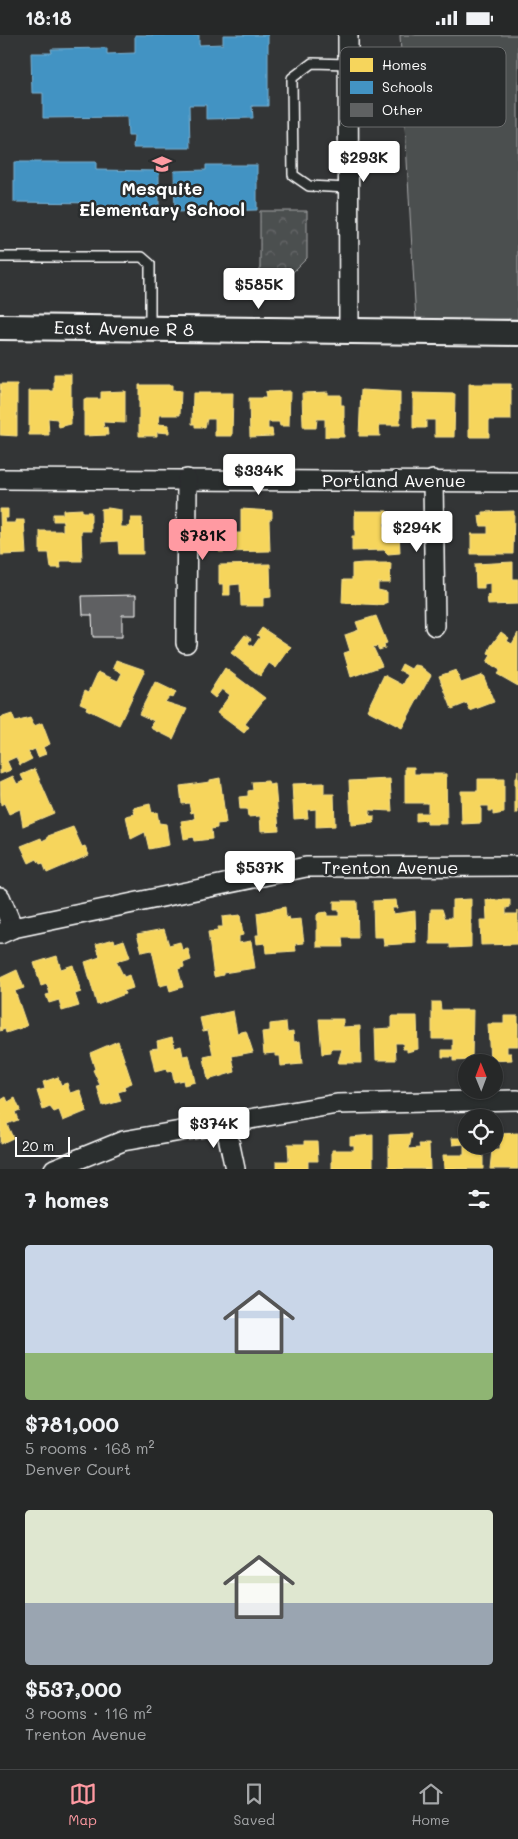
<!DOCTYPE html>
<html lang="en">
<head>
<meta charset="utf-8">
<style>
	:root { --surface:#262828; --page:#2e3030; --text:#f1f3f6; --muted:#a4a6a8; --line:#424445; --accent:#ff9aa2 }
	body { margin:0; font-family:Mali,sans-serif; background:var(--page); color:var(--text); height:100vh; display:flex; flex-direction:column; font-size:19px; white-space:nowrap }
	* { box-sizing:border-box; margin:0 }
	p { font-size:16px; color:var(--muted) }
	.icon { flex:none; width:28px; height:28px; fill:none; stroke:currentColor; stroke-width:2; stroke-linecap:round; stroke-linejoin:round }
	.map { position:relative; height:1134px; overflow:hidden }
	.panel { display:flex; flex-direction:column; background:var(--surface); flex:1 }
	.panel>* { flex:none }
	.needle { width:32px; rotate:359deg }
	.tools { position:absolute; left:458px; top:1019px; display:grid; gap:10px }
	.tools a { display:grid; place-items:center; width:45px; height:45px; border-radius:50%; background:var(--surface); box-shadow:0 1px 4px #0004,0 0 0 1px var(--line); font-size:25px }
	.scale { position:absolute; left:15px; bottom:12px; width:55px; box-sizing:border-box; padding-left:5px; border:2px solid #fff; border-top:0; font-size:14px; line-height:18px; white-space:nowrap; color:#fff; -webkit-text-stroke:4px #2a2d2e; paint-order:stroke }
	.price { position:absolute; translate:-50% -42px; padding:0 11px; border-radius:5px; background:#fff; color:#222; font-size:16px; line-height:32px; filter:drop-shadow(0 1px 2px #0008) }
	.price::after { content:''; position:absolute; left:50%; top:30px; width:15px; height:11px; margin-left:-8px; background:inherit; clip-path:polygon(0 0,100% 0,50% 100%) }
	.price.on { background:var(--accent); color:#111 }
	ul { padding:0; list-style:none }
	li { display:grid; align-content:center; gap:10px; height:265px; padding:0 25px }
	li span { display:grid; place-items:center; height:155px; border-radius:5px; color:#555 }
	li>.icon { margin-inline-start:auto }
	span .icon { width:90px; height:90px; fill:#fffc; stroke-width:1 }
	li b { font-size:21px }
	h2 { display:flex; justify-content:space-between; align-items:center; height:60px; padding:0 25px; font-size:21px }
	.status { display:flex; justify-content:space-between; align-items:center; height:35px; padding:0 25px; background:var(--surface); direction:ltr }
	.status svg { height:14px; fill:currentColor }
	.tab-bar { display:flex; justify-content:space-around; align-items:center; height:70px; border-top:1px solid var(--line); background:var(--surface); font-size:14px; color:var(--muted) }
	.tab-bar a { display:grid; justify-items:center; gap:2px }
	.tab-bar .on { color:var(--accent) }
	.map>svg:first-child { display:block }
</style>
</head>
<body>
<div class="status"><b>18:18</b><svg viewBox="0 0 49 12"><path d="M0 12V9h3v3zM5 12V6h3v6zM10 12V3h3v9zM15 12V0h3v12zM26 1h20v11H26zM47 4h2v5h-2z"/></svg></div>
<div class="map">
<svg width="518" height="1134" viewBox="0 0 518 1134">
	<defs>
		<pattern id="park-crowns" width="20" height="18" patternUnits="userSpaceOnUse" patternTransform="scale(1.25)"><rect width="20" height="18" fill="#4c4f50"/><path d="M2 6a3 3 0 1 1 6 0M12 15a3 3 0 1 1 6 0" fill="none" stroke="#67696a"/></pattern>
	</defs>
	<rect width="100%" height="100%" fill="#333536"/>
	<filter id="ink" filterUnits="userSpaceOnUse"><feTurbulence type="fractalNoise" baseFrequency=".02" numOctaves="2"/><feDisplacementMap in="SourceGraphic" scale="10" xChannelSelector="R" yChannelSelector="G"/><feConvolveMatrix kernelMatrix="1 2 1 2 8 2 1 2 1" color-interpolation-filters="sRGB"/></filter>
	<g filter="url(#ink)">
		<polygon fill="#4c4f50" stroke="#a6a7a8" points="400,0 518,0 518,284 416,286"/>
		<polygon fill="url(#park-crowns)" stroke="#a6a7a8" points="260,176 307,176 307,223 286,244 260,243"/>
		<g fill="#f6d55c" stroke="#f9e28d">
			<polygon points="54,339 71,339 71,389 59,392 57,384 48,383 49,400 29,400 29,356 54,356"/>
			<polygon points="0,349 17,349 17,401 0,400"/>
			<polygon points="469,349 511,349 511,385 489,385 489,402 469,402"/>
			<polygon points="139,350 172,350 172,356 181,356 180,380 159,380 158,389 169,390 169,398 157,397 157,401 139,401"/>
			<polygon points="361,355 400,357 400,390 379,390 380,401 359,401"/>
			<polygon points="125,356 125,388 103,387 104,393 107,392 108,400 84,401 84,364 101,364 101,357"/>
			<polygon points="290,356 289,391 280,391 279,387 268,387 268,394 272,394 273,401 250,402 249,363 266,363 265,357"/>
			<polygon points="328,357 328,360 341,360 341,370 344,370 344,402 325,402 325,384 317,384 316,393 304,393 303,390 302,358"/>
			<polygon points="193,358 233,358 232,401 215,401 215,384 207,384 205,392 195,392 195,389 192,389"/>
			<polygon points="413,358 455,359 454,402 435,402 435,385 426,385 426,393 413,393"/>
			<polygon points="108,473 121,475 121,492 129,492 131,483 142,483 143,519 119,519 118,506 102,507 101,474"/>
			<polygon points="0,474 8,474 8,483 4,483 5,488 16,488 16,485 24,485 26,519 1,520"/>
			<polygon points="82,474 82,477 91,477 91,496 81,496 82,526 60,526 61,533 51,533 49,518 40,518 40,496 63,496 63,486 53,486 53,479 63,479 63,475"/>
			<polygon points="241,474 272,476 272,483 269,485 270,516 219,517 219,498 222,498 222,487 230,487 230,498 241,498"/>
			<polygon points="355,476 387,476 389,486 384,488 385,500 392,500 392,494 399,494 400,518 388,519 384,515 352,516 352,501 355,501"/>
			<polygon points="514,476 513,519 471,519 471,499 488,499 488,491 481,491 480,489 479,481 483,481 483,477"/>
			<polygon points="513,527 513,544 518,544 518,569 488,570 487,560 490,560 490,548 484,549 484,553 476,553 475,529"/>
			<polygon points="363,528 391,528 390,548 378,548 378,555 387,557 387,568 384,568 384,570 342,568 343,545 352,545 352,529"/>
			<polygon points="270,529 271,562 263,563 263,571 241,571 240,549 230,550 230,560 223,560 223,549 219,549 219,530"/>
			<polygon points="376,581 387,608 384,609 385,613 379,615 377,611 373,612 382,631 351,642 344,618 350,616 345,600 359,595 356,587"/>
			<polygon points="262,593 291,612 276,633 269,628 260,641 231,618 245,600 251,604 248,608 253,612 260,602 257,600"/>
			<polygon points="501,597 509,603 507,606 512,609 518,598 518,651 497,639 500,635 487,627 491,620 488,618 491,611"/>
			<polygon points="116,625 145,635 119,690 86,674 87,671 80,668 85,655 89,657 98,637 118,646 122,638 113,633"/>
			<polygon points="402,629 411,634 414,630 420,631 431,640 402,693 367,675 384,640 403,650 408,640 399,635"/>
			<polygon points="225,633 265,663 245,689 249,692 244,698 217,678 230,660 222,654 215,663 209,658"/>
			<polygon points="456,635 461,648 483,640 494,667 470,676 467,668 452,674 439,641"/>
			<polygon points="155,647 176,657 173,663 169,662 165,667 187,674 173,704 151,693 154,686 139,679"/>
			<polygon points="12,679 15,687 30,683 34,691 42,688 50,709 43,712 46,719 38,722 35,714 28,717 32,724 20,730 16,722 7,726 11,735 0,739 0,683"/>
			<polygon points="405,732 414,732 414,739 446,739 447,789 427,789 427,785 416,786 416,778 428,778 428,768 405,768"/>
			<polygon points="35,734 54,778 23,791 20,774 9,779 4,768 1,770 0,747 13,741 17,749 24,746 21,740"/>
			<polygon points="518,735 518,778 515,778 515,743 517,743"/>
			<polygon points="220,743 226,788 217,789 217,793 211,794 212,804 194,806 193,802 184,804 181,786 195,784 194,777 191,778 189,768 182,769 180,751 210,747 210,745"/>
			<polygon points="390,744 392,776 370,775 370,781 374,781 374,788 351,790 349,746"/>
			<polygon points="478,744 504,744 504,778 493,780 493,776 489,776 489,771 481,771 481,788 462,789 461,756 478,756"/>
			<polygon points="268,746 269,750 275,749 279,795 261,796 260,781 248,782 247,774 240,774 239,762 248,761 248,756 253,755 252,747"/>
			<polygon points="324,748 324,759 334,759 335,791 316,792 316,774 307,775 308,783 294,784 292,749"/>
			<polygon points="150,769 152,778 157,777 159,788 166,789 169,810 149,814 145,797 131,804 126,781 135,779 133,773"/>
			<polygon points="73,792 82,812 85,811 89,820 47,838 43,828 40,829 37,824 29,828 21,811 41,803 42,806 48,803 48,801"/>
			<polygon points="471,864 471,912 450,913 450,909 430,909 431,874 442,874 445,883 452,883 452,865"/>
			<polygon points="396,865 397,873 392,873 393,879 415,876 416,908 384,910 383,902 374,902 373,866"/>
			<polygon points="486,865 510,865 510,872 506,873 506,879 518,879 518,875 518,909 481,910 480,885 487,885"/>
			<polygon points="334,866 357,866 358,903 342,903 343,912 317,912 317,880 319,878 327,877 327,881 339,881 339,875 334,875"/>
			<polygon points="285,872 286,883 289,882 290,885 301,884 304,908 295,909 296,916 266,918 265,908 257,909 256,900 259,900 257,878"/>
			<polygon points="240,880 243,900 239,901 239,908 251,906 255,933 223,938 223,940 214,942 208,897 218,896 217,892 223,892 222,882"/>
			<polygon points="164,894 169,910 180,907 182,915 188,914 191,925 183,928 184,932 178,934 183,952 170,956 168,949 160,951 152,915 142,917 137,899"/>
			<polygon points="114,904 115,908 124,905 130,922 116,926 124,942 129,940 133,953 124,956 125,959 97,970 85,927 100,922 96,909"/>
			<polygon points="57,921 61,934 73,930 81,957 75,959 79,971 62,976 59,965 49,968 46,960 50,959 47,949 41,951 34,928"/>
			<polygon points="17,935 24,953 15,956 27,991 6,998 5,994 0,996 0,943"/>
			<polygon points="432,967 440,967 441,975 473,975 472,1025 453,1026 453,1022 442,1022 442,1015 453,1015 453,1004 432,1004"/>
			<polygon points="233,976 237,998 246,996 253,1017 232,1021 235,1037 208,1045 204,1022 213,1020 208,995 203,996 200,983"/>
			<polygon points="392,981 417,981 418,1014 407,1017 407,1014 403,1014 403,1008 395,1008 396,1025 376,1025 375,994 392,993"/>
			<polygon points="504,981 518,981 518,1011 507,1011 507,1018 511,1018 512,1025 490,1026 488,989 504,989"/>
			<polygon points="319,984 343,984 343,992 360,991 361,1028 338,1028 342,1014 331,1014 331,1018 322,1019"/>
			<polygon points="286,987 287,997 293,996 294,1007 300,1006 302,1029 281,1031 280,1021 275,1021 275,1018 264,1019 262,997 270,996 270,989"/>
			<polygon points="172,1002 175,1013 181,1011 183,1021 189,1020 195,1047 184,1050 183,1045 174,1047 172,1036 167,1037 166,1034 155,1037 150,1014 158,1013 157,1006"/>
			<polygon points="118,1006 132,1048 124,1051 125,1055 118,1057 121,1066 103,1071 97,1051 100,1050 93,1035 95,1034 90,1018"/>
			<polygon points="58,1042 61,1050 67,1048 70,1058 80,1055 87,1076 63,1086 59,1075 54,1077 50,1072 43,1075 37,1056 45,1054 43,1047"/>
			<polygon points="0,1062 1,1065 6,1062 8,1067 15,1063 20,1075 15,1077 18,1085 7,1089 13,1103 0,1109"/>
			<polygon points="464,1098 466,1098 466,1110 483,1110 483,1134 444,1134 443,1120 464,1120 464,1109 453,1110 452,1103 464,1103"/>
			<polygon points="518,1098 518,1134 490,1134 492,1115 499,1115 499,1099"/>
			<polygon points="412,1099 409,1114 420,1113 419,1109 429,1109 430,1134 389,1134 389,1100"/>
			<polygon points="373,1100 373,1134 332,1134 332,1115 354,1115 354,1110 350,1110 350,1102"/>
			<polygon points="305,1106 317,1106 318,1126 308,1126 308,1134 277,1134 277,1126 289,1126 288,1109 305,1109"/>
		</g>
		<g fill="#4393c3" stroke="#7bb3d5">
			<polygon points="135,0 199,0 199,10 223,9 223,0 268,0 268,71 252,71 253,83 206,84 206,70 189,70 190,113 133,113 134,101 128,101 127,82 43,83 43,58 32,58 31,18 52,18 51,14 107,13 107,19 135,18"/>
			<polygon points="14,127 96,127 96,135 159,136 159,176 96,176 97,168 14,167"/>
			<polygon points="206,130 257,130 257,175 175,177 174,136 206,135"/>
		</g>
		<polygon fill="#5f6162" stroke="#fff" points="136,560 136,580 122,580 122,602 93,602 92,580 83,580 82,561"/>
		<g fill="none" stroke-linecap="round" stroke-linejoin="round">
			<defs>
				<g id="service">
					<polyline points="348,153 309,151 293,140 292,43 312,28 348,29"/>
					<polyline points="0,222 142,222 150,229 150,293"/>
				</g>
				<g id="minor">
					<polyline points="348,0 349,295"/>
					<polyline points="0,444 518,447"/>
					<polyline points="433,445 435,591"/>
					<polyline points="186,608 187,444"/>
					<polyline points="0,862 13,893"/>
					<polyline points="0,899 13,893 306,832 518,831"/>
					<polyline points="225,1087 235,1134"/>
					<polyline points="54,1134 123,1106 337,1069 518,1065"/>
				</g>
				<polyline id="tertiary" points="0,292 518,298"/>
			</defs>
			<use href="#service" stroke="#fff" stroke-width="12"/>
			<use href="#minor" stroke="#fff" stroke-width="22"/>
			<use href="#tertiary" stroke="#fff" stroke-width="28"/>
			<use href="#service" stroke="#2a2d2e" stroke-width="9"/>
			<use href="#minor" stroke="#2a2d2e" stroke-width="19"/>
			<use href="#tertiary" stroke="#2a2d2e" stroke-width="24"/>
		</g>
	</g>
	<defs>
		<symbol id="school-bare" viewBox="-9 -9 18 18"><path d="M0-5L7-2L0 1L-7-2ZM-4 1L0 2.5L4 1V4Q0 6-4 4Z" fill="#ff9aa2" stroke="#2a2d2e" stroke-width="2.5" paint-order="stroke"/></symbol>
	</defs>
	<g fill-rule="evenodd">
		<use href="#school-bare" x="148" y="115" width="28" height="28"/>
	</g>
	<g text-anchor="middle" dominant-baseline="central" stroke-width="5" stroke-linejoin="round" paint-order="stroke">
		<g font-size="18" font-weight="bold" fill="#fff" stroke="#2a2d2e">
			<text x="162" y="153">Mesquite<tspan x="162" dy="21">Elementary School</tspan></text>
		</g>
		<g font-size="18" fill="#fff" stroke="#2a2d2e">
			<text transform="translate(124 293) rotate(1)">East Avenue R 8</text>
			<text x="394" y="445">Portland Avenue</text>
			<text x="390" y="832">Trenton Avenue</text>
		</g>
	</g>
	<rect x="340" y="12" width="166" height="80" rx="8" fill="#2a2d2e" stroke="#6a6c6d" stroke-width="1"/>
	<rect x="350" y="23" width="23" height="14" fill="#f6d55c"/>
	<rect x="350" y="46" width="23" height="13" fill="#4393c3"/>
	<rect x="350" y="68" width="23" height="14" fill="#5f6162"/>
	<g font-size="14" fill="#fff">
		<text x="382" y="35">Homes</text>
		<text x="382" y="57">Schools</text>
		<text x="382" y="80">Other</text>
	</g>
</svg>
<div class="tools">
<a><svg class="needle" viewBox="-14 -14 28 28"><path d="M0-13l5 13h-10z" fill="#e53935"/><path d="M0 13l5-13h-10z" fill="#a4a6a8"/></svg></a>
<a><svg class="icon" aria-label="locate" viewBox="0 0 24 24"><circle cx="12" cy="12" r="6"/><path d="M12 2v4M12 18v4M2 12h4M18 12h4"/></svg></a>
</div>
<div class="scale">20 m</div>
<b class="price" style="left:364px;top:148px">$293K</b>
<b class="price" style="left:259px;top:275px">$585K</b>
<b class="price" style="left:259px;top:461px">$334K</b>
<b class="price" style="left:417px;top:518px">$294K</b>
<b class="price on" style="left:203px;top:526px">$781K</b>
<b class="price" style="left:260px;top:858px">$537K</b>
<b class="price" style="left:214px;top:1114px">$374K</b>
</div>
<section class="panel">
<h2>7 homes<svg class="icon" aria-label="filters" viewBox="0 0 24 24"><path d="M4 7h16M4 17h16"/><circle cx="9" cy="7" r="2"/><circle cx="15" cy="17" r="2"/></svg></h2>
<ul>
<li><span style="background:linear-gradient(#c9d6e8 70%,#8fb573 0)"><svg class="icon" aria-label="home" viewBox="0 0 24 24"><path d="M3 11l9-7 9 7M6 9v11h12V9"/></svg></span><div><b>$781,000</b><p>5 rooms · 168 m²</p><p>Denver Court</p></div></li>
<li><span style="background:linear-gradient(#dfe7d0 60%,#9aa5b1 0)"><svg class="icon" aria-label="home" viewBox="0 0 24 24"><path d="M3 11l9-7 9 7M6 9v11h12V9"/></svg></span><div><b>$537,000</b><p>3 rooms · 116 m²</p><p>Trenton Avenue</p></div></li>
</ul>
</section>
<nav class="tab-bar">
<a class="on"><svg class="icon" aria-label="map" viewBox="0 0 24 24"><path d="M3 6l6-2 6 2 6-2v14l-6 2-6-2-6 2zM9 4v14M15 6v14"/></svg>Map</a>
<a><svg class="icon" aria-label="saved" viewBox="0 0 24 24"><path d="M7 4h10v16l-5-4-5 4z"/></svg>Saved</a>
<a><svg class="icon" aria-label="home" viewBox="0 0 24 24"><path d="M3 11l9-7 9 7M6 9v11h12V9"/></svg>Home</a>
</nav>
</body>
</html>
